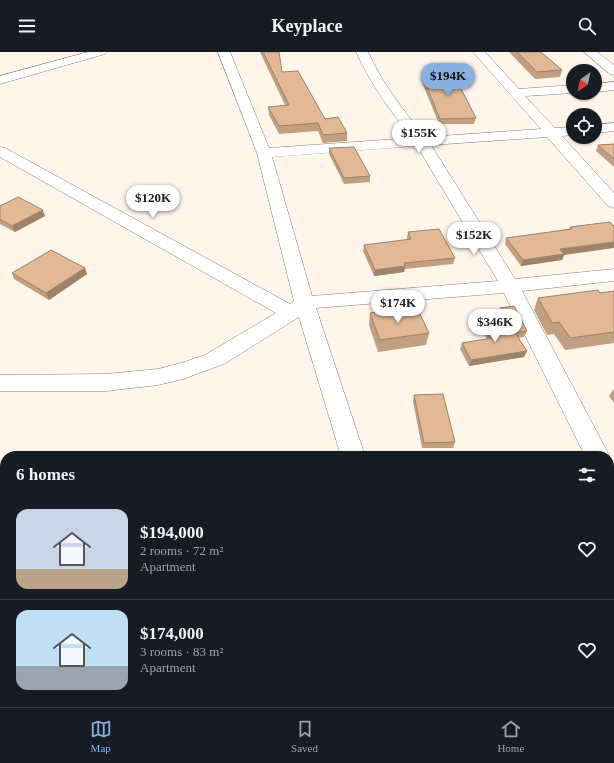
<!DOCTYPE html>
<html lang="en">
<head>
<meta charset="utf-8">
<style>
	:root { --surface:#171b24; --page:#20242c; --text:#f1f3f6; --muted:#9ea1a6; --line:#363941; --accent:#8ab0e1 }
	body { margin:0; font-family:Georgia,serif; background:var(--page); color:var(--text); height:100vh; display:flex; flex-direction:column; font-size:15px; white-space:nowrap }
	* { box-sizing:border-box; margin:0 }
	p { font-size:13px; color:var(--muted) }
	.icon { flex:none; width:22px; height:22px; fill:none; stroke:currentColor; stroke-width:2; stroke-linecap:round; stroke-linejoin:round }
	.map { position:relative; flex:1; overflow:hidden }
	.drawer { position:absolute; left:0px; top:399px; width:614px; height:256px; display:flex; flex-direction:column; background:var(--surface); border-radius:16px 16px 0 0; box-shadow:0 1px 3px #0004 }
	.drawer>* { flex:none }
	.needle { width:26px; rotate:213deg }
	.fabs { position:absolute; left:566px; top:12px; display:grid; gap:8px }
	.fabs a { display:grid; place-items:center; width:36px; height:36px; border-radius:50%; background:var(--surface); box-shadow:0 1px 3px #0004; font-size:20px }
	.price { position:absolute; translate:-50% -34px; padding:0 9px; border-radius:14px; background:#fff; color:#222; font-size:13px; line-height:26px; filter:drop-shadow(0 1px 2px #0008) }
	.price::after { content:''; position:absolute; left:50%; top:24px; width:12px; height:9px; margin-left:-6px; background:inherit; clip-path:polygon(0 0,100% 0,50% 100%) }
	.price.selected { background:var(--accent); color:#111 }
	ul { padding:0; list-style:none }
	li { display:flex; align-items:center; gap:12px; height:100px; padding:0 16px }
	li+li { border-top:1px solid var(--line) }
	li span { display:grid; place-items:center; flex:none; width:112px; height:80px; border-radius:12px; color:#555 }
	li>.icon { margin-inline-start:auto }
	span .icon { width:48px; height:48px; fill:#fffc; stroke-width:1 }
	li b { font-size:17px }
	h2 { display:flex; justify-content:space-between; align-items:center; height:48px; padding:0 16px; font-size:17px }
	header { display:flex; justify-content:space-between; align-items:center; height:52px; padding:0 16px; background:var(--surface); font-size:18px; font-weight:600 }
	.tab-bar { display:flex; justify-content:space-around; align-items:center; height:56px; border-top:1px solid var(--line); background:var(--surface); font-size:11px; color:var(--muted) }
	.tab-bar a { display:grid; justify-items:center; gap:2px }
	.tab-bar .selected { color:var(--accent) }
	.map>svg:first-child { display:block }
</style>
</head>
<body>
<header><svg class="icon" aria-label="menu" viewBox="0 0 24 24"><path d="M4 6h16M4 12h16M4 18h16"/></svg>Keyplace<svg class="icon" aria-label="search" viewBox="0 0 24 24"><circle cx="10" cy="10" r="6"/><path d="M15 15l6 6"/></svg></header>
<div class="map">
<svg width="614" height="655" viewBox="0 0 614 655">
	<rect width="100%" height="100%" fill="#fff5ea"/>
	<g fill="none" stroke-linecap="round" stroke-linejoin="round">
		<defs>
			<g id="minor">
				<polygon points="88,0 107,0 105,2 0,32 0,24"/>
				<path d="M218,0H230L269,96L412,86C390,59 371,32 356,0H368C383,32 403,58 425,85L541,77L473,0H485L519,37L573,33V41L525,44L555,76L573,75V83L562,84L614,141V156L608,154L547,85L431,93L515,227L614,217V229L522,239L606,397L609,404V405L585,404L504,241L316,256L365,404H341L299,265L224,312L183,327L158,333L106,339H0V323L106,322L158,317L181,311L205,303L276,261L0,105V95L5,96L290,252L294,249L257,101ZM417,94L498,229L312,244L272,105Z"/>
				<polygon points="584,0 597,0 614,13 614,23 610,22"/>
				<polygon points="614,30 614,38 595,40 595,32"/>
				<polygon points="614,71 614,79 595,81 595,73"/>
				<polygon points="609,416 614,418 614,449 609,447"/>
				<polygon points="414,650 446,650 448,655 416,655"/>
				<polygon points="487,650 566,650 568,655 489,655"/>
			</g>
		</defs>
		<use href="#minor" stroke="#8c7e6d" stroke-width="1"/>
		<use href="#minor" fill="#fff" fill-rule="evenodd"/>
	</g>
	<g fill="#c29f81">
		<polygon points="260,0 279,0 282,20 325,67 347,81 347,89 323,91 318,79 279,82 269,63 268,55 285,53"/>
		<polygon points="509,0 541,0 562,18 560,25 535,27"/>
		<polygon points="422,23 476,66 474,72 439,72 421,28"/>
		<polygon points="614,92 614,115 596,99 598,93"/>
		<polygon points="329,96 370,124 370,130 344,132 329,102"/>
		<polygon points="0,154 45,164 15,180 0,172"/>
		<polygon points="610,170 564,203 562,208 521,214 505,192 506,186 569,177 570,175"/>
		<polygon points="408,180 455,206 453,212 405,217 404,220 374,224 363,199 364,193 407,188 407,186"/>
		<polygon points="85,216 87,222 49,248 14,227 12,221"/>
		<polygon points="614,239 614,291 565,298 554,282 547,283 534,258 538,246 600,241"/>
		<polygon points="500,256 527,279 524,285 518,286 527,299 524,305 469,314 460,297 462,291 487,287 483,280 484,273 503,271 498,262"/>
		<polygon points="370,261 429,281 426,293 378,300 369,273"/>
		<polygon points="613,338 614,338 614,351 609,344"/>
		<polygon points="414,343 455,390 453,396 422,396 413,349"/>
	</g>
	<g fill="#9e8269">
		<polygon points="43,158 45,164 15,180 12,174"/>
		<polygon points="614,190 614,196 564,203 562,208 521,214 523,208 560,197"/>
		<polygon points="405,214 404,220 374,224 375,218"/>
		<polygon points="85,216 87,222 49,248 46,241"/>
		<polygon points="527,299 524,305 469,314 471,308"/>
	</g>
	<g fill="#e1b996" stroke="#9e8269">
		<polygon points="263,0 279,0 282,20 298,19 325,67 338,65 347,81 323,83 318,71 279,74 268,55 289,53"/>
		<polygon points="517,0 541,0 562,18 537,20"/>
		<polygon points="453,21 476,66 440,67 422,23"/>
		<polygon points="614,92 614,107 598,93"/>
		<polygon points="354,95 370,124 344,126 329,96"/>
		<polygon points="18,145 43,158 12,174 0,167 0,154"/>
		<polygon points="610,170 614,174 614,190 560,197 564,202 523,208 506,186 572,177 570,175"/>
		<polygon points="439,177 455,206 404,211 405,214 375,218 364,193 411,187 408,180"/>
		<polygon points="51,198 85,216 46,241 12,221"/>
		<polygon points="598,238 600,241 614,239 614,280 570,286 559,270 552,271 538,246"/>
		<polygon points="514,254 527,279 515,281 500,256"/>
		<polygon points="406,256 420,262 429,281 380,288 370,261"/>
		<polygon points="508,270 527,299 471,308 462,291 492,286 484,273"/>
		<polygon points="443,342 455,390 424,391 414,343"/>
		<polygon points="336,400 337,404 320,404"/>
	</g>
</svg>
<div class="fabs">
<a><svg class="needle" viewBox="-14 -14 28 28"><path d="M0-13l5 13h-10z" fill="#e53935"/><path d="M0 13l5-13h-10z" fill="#9ea1a6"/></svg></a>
<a><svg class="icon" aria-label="locate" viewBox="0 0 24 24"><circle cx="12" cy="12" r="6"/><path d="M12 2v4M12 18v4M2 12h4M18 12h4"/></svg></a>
</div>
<b class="price selected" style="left:448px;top:45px">$194K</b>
<b class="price" style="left:419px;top:102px">$155K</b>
<b class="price" style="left:153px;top:167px">$120K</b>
<b class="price" style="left:474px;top:204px">$152K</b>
<b class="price" style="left:398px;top:272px">$174K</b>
<b class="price" style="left:495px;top:291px">$346K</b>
<section class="drawer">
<h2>6 homes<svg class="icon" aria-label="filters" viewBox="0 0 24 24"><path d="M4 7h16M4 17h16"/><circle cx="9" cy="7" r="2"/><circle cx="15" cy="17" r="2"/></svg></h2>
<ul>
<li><span style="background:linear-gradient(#c9d6e8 75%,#b9a48a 0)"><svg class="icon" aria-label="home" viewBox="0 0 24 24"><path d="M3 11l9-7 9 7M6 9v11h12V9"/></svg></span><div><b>$194,000</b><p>2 rooms · 72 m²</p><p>Apartment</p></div><svg class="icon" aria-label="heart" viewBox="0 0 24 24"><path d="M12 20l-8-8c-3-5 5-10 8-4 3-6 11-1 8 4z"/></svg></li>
<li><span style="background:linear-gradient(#bfe0f5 70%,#9aa5b1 0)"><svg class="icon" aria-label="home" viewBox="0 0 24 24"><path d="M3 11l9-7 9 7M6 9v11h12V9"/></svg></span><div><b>$174,000</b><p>3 rooms · 83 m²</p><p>Apartment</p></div><svg class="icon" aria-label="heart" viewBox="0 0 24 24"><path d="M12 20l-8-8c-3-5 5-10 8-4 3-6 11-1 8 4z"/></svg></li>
</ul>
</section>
</div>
<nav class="tab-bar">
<a class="selected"><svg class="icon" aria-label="map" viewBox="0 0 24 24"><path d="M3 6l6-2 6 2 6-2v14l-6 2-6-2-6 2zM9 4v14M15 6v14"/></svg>Map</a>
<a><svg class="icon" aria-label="saved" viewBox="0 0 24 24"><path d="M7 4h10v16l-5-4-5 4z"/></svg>Saved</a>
<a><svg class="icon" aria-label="home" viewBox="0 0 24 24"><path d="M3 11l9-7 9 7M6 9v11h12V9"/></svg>Home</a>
</nav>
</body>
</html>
